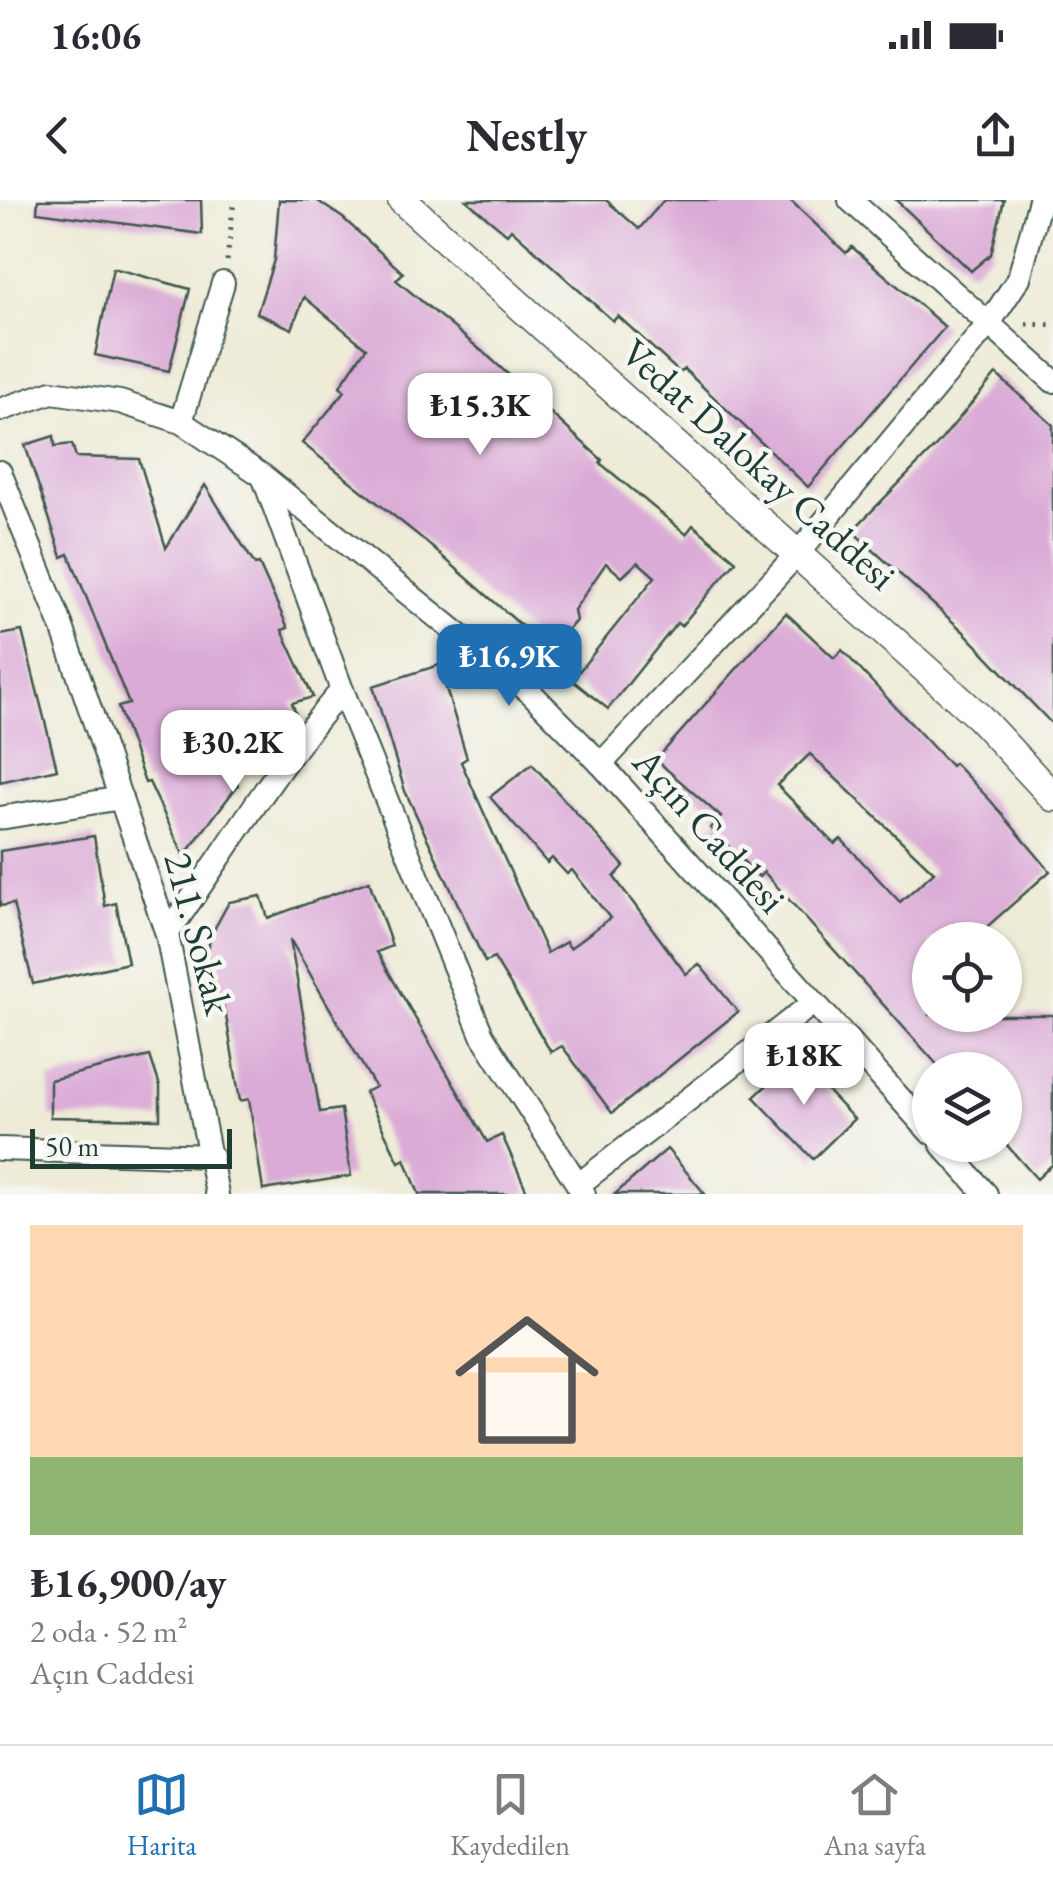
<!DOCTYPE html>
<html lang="tr">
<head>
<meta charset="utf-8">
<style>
	:root { --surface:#fff; --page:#f2f2f3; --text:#2b2b33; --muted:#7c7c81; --line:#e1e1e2; --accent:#1f6fb2 }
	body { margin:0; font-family:"EB Garamond",serif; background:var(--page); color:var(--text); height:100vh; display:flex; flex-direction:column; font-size:38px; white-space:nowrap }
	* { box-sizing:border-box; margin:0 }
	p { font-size:32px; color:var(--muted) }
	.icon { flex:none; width:55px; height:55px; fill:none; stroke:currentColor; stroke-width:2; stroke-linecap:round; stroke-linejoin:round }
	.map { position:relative; height:994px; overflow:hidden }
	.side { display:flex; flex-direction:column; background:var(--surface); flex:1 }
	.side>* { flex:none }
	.tools { position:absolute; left:912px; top:722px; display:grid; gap:20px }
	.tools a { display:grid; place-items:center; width:110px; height:110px; border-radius:50%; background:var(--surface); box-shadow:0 2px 8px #0004; font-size:50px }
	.scale { position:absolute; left:30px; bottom:25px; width:202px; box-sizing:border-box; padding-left:10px; border:5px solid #1f3d34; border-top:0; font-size:28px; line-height:35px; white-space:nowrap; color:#1f3d34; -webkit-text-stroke:8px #f6f6f2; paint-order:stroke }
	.price { position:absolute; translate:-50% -85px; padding:0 22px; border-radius:20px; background:#fff; color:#222; font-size:32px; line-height:65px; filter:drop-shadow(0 2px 5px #0008) }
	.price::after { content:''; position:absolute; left:50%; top:60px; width:30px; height:22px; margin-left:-15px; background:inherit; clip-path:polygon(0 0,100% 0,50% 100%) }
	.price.current { background:var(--accent); color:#fff }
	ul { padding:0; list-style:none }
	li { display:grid; align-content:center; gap:20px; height:530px; padding:0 30px }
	li span { display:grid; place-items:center; height:310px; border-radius:0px; color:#555 }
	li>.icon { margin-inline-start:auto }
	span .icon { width:180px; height:180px; fill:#fffc; stroke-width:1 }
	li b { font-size:42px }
	.status { display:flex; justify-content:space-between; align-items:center; height:70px; padding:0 50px; background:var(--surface); direction:ltr }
	.status svg { height:28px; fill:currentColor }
	header { display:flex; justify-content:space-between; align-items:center; height:130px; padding:0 30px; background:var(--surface); font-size:45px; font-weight:700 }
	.dock { display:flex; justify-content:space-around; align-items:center; height:140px; border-top:2px solid var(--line); background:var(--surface); font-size:28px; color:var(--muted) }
	.dock a { display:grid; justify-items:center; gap:5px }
	.dock .current { color:var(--accent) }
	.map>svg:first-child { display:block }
</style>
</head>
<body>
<div class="status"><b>16:06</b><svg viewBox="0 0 49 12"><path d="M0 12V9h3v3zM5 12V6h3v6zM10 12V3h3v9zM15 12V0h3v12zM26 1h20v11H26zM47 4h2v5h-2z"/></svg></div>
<header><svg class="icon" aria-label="back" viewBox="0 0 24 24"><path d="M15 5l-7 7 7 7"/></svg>Nestly<svg class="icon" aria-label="share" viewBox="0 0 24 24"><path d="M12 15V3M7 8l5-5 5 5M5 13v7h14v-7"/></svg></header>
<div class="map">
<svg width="1053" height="994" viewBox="0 0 1053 994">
	<rect width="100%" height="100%" fill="#f6f6f2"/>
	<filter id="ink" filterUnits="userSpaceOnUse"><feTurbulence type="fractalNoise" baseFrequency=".01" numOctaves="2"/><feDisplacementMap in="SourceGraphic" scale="20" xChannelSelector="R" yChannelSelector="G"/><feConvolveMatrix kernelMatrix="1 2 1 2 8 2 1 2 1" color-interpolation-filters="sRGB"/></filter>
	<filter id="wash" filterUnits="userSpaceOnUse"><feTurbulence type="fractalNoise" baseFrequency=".0048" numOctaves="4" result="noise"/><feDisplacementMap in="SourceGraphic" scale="40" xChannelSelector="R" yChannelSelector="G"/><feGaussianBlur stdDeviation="2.25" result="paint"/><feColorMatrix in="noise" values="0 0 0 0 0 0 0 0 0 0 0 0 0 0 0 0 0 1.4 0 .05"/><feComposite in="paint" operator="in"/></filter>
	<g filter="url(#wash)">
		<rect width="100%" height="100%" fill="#eeebd7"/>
		<g id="blocks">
			<g fill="#dbabd7" fill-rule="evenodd">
				<polygon points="38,0 201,0 202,34 37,12"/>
				<polygon points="279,0 316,0 343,18 403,73 396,80 489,157 602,260 600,263 686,334 693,325 736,361 681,426 677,423 608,509 572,480 655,377 638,362 622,377 606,363 574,410 576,421 548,449 418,335 302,243 345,191 340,186 366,148 304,97 292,129 257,113 274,60"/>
				<polygon points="466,0 606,0 639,29 664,0 790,0 846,53 852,47 945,127 808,287 684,169 680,173 618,116 613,121 511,29 507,34"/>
				<polygon points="896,0 1004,0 991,54 971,71"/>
				<polygon points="113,68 190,89 169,171 95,155"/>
				<polygon points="996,174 1053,225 1053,525 964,432 852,331 936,246"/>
				<polygon points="54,236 55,246 72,244 76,257 139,259 166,348 205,285 255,365 259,364 288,428 282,430 313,497 292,503 298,520 290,530 228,558 238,585 184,656 149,582 145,583 118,507 129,504 69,354 62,357 25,245"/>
				<path d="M786,413L834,458L842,450L951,566L954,563L990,600L1050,671L972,740H930V815H1053V964L1037,979L1005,943V870H942L764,672L759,677L710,628L721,617L656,560ZM810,554L934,672L900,702L841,639L835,644L777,585Z"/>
				<polygon points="22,431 57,569 0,582 0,435"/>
				<polygon points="439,465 467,558 461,562 547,753 566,742 570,748 610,718 572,670 567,674 552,658 547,663 490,597 532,564 624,666 614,677 686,774 699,764 738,812 612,913 562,846 551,852 494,758 485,762 405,591 373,486"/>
				<polygon points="94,636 105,706 116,703 128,763 33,784 13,704 0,706 0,651"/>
				<polygon points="369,681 392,746 377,752 487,942 502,935 528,994 419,994 405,959 399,962 365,892 375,887 290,739 320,912 341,909 351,976 263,990 249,899 240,901 226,816 207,761 210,737 229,702 261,696 268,718"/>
				<polygon points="150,856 160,886 160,919 50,917 50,880"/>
				<polygon points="796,858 854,919 813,959 754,897"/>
				<polygon points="667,949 705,994 615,994"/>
			</g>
		</g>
	</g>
	<g filter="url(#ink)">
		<use href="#blocks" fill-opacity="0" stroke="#3e574c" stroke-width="2.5"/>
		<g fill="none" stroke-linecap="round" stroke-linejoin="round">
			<defs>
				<g id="minor">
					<polyline points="850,0 1053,181"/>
					<polyline points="0,210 52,192 120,202 181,222 263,276 532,494 601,564 930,932"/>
					<polyline points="181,222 223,83"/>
					<polyline points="0,272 61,424 167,734 217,994"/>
					<polyline points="264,279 342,490 482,835 584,994"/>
					<polyline points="601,564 799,352 990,122 1019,78 1040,0"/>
					<polyline points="0,618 121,598"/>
					<path d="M167,734C225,653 276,566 342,490"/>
					<polyline points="942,945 986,994"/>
					<polyline points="0,949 211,956"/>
					<polyline points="578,985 813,803"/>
				</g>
				<polyline id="tertiary" points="402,0 979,517 1053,597"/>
			</defs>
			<use href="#minor" stroke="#3e574c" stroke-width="26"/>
			<use href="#tertiary" stroke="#3e574c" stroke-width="31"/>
			<g stroke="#3e574c" stroke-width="5" stroke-dasharray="2.5 8" stroke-linecap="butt">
				<polyline points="227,61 234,0"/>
				<polyline points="1026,124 1053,125"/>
			</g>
			<use href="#minor" stroke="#fff" stroke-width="22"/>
			<use href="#tertiary" stroke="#fff" stroke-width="28"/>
		</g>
	</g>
	<g text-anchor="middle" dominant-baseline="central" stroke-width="9" stroke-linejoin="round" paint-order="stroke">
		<g font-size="40" fill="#1f3d34" stroke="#f6f6f2">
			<text transform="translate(759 264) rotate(42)">Vedat Dalokay Caddesi</text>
			<text transform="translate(710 630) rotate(48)">Açın Caddesi</text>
			<text transform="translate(199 733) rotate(75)">211. Sokak</text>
		</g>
	</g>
</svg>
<div class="tools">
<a><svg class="icon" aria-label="locate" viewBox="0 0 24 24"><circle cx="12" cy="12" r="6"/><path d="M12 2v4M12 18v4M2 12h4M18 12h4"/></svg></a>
<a><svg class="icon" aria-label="layers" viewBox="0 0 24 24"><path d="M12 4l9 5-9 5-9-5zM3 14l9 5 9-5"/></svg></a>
</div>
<div class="scale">50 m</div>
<b class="price" style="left:480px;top:258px">₺15.3K</b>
<b class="price current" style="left:509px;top:509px">₺16.9K</b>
<b class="price" style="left:233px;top:595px">₺30.2K</b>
<b class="price" style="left:804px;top:908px">₺18K</b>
</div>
<section class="side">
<ul>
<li><span style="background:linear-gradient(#ffd9b3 75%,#8fb573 0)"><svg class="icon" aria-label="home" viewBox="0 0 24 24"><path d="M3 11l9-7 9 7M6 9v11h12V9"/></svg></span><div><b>₺16,900/ay</b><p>2 oda · 52 m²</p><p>Açın Caddesi</p></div></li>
</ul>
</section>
<nav class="dock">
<a class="current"><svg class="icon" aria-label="map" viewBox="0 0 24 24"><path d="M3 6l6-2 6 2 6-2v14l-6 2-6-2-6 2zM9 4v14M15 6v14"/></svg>Harita</a>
<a><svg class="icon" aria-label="saved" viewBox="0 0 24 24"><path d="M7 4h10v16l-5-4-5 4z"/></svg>Kaydedilen</a>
<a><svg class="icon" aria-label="home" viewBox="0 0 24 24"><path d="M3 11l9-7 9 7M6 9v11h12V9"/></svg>Ana sayfa</a>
</nav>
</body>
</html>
